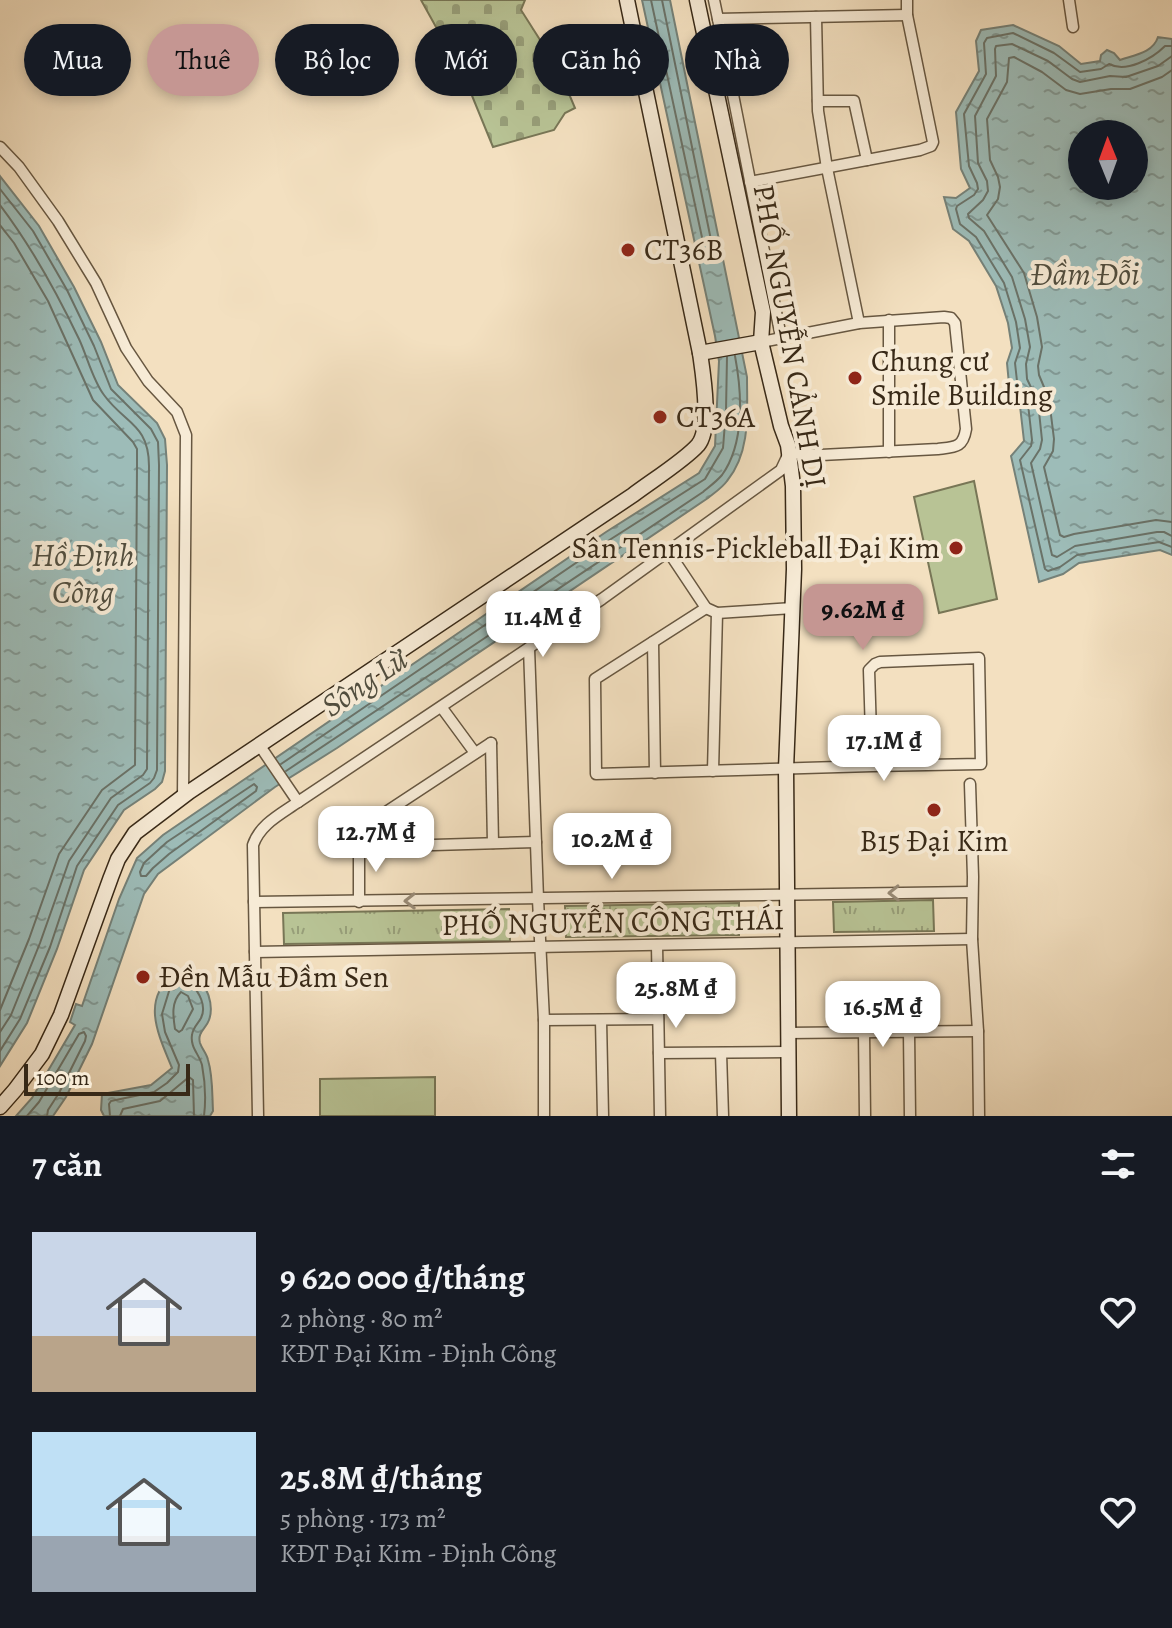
<!DOCTYPE html>
<html lang="vi">
<head>
<meta charset="utf-8">
<style>
	:root { --surface:#171b24; --page:#20242c; --text:#f1f3f6; --muted:#9ea1a6; --accent:#c59692 }
	body { margin:0; font-family:Alegreya,serif; background:var(--page); color:var(--text); height:100vh; display:flex; flex-direction:column; font-size:30px; white-space:nowrap }
	* { box-sizing:border-box; margin:0 }
	p { font-size:26px; color:var(--muted) }
	.icon { flex:none; width:44px; height:44px; fill:none; stroke:currentColor; stroke-width:2; stroke-linecap:round; stroke-linejoin:round }
	.map { position:relative; height:1116px; overflow:hidden }
	.drawer { display:flex; flex-direction:column; background:var(--surface); flex:1 }
	.drawer>* { flex:none }
	.guide { position:absolute; left:24px; top:24px; width:1124px; height:72px; display:flex; gap:16px }
	.needle { width:52px; rotate:359deg }
	.buttons { position:absolute; left:1068px; top:120px; display:grid; gap:16px }
	.buttons a { display:grid; place-items:center; width:80px; height:80px; border-radius:50%; background:var(--surface); box-shadow:0 4px 12px #0003; font-size:40px }
	.scale { position:absolute; left:24px; bottom:20px; width:166px; box-sizing:border-box; padding-left:8px; border:4px solid #382917; border-top:0; font-size:22px; line-height:28px; white-space:nowrap; color:#382917; -webkit-text-stroke:6px #f7ebd6; paint-order:stroke }
	.price { position:absolute; translate:-50% -68px; padding:0 18px; border-radius:16px; background:#fff; color:#222; font-size:26px; line-height:52px; filter:drop-shadow(0 2px 4px #0008) }
	.price::after { content:''; position:absolute; left:50%; top:48px; width:24px; height:18px; margin-left:-12px; background:inherit; clip-path:polygon(0 0,100% 0,50% 100%) }
	.price.selected { background:var(--accent); color:#111 }
	ul { padding:0; list-style:none }
	li { display:flex; align-items:center; gap:24px; height:200px; padding:0 32px }
	li span { display:grid; place-items:center; flex:none; width:224px; height:160px; border-radius:0px; color:#555 }
	li>.icon { margin-inline-start:auto }
	span .icon { width:96px; height:96px; fill:#fffc; stroke-width:1 }
	li b { font-size:34px }
	h2 { display:flex; justify-content:space-between; align-items:center; height:96px; padding:0 32px; font-size:34px }
	.tag { padding:0 28px; border-radius:36px; background:var(--surface); box-shadow:0 4px 12px #0003; font-size:28px; line-height:72px }
	.tag.selected { background:var(--accent); color:#111 }
	.map>svg:first-child { display:block }
</style>
</head>
<body>
<div class="map">
<svg width="1172" height="1116" viewBox="0 0 1172 1116">
	<defs>
		<pattern id="grass-tufts" width="24" height="20" patternUnits="userSpaceOnUse" patternTransform="scale(2)"><rect width="24" height="20" fill="#b8c395"/><path d="M3 7l-1-3M5 7V3M7 7l1-3M15 17l-1-3M17 17v-4M19 17l1-3" fill="none" stroke="#979e79"/></pattern>
		<pattern id="cemetery-stones" width="16" height="16" patternUnits="userSpaceOnUse" patternTransform="scale(2)"><rect width="16" height="16" fill="#b8c395"/><path d="M2 7V4a2 2 0 0 1 4 0v3zM10 15v-3a2 2 0 0 1 4 0v3z" fill="#979e79"/></pattern>
		<pattern id="water-ripples" width="26" height="14" patternUnits="userSpaceOnUse" patternTransform="scale(2)"><rect width="26" height="14" fill="#9dbcb8"/><path d="M2 4q2-2 4 0t4 0M15 11q2-2 4 0t4 0" fill="none" stroke="#819995"/></pattern>
	</defs>
	<rect width="100%" height="100%" fill="#f3e0c0"/>
	<filter id="stains"><feTurbulence type="fractalNoise" baseFrequency=".0025" numOctaves="4"/><feColorMatrix values="0 0 0 0 .2 0 0 0 0 .09 0 0 0 0 .02 0 0 0 .5 -.17"/></filter>
	<radialGradient id="worn" r=".72"><stop offset=".6" stop-color="#630" stop-opacity="0"/><stop offset="1" stop-color="#630" stop-opacity=".3"/></radialGradient>
	<g fill="url(#grass-tufts)" stroke="#787656" stroke-width="2">
		<polygon points="933,900 934,931 834,932 833,902"/>
		<polygon points="739,903 739,935 566,937 565,906"/>
		<polygon points="509,909 510,941 284,944 283,913"/>
	</g>
	<polygon fill="url(#cemetery-stones)" stroke="#787656" stroke-width="2" points="421,0 525,0 521,10 549,54 542,59 551,75 561,75 575,108 565,113 554,130 493,147 466,81"/>
	<g fill="#b8c395" stroke="#787656" stroke-width="2">
		<polygon points="974,481 997,599 939,613 914,497"/>
		<polygon points="435,1077 435,1116 320,1116 320,1079"/>
	</g>
	<g fill="url(#water-ripples)" stroke="#758178" stroke-width="2" fill-rule="evenodd">
		<path d="M642,0H670L747,377C747,412 751,452 727,481C722,488 714,493 708,498L337,748L275,787L158,874L144,894L92,1044L66,1097L53,1116H16L32,1098L75,1025L70,1022L76,1004L82,1006L119,899L137,858L163,835L606,532L699,473L715,446L719,361L715,336Z"/>
		<path d="M1013,25L1059,46L1081,64L1100,61L1101,55L1107,50L1114,53L1120,60C1134,55 1153,53 1158,37L1172,39V555L1160,550L1079,563L1063,574L1039,582L1011,456L1024,441L1020,406L1009,384L1007,363L1012,348L1008,323L996,286L969,241L953,229L944,197L956,198L970,188L961,169L956,112L979,71L976,41L981,30ZM1082,134H1134V186H1082Z"/>
		<polygon points="0,176 39,226 74,287 101,342 118,385 157,423 165,439 167,465 165,771 162,782 155,789 124,810 84,870 57,949 27,1023 0,1066"/>
		<path d="M174,974C180,974 188,973 193,976C208,983 214,1006 209,1020C206,1029 197,1032 200,1043C202,1049 207,1054 208,1060C213,1076 212,1094 213,1111L210,1116H104L101,1110L102,1094L151,1085L172,1068C159,1036 140,1000 174,974Z"/>
	</g>
	<g fill="none" stroke-linecap="round" stroke-linejoin="round">
		<g stroke="#6a7268" stroke-width="2">
			<polyline points="651,0 703,242 708,245 711,240 662,0"/>
			<path d="M1172,46H1165C1152,59 1126,73 1109,64L1101,69L1080,72L1054,53L1013,33L987,38L984,43L986,74L964,114L969,166L977,183L978,189L974,195L957,206L956,209L960,224L976,237L1004,283L1016,322L1020,348L1015,363L1017,381L1028,404L1032,440L1031,446L1020,460L1045,569L1048,571L1060,567L1077,555L1159,542L1172,547"/>
			<polyline points="1172,56 1158,66 1126,77 1110,76 1080,82 1072,79 1048,61 1012,44 996,46 995,49 996,76 975,116 978,163 987,181 988,191 983,200 968,214 969,218 984,231 1012,277 1025,319 1030,347 1026,364 1027,379 1038,402 1042,440 1040,449 1031,463 1052,555 1057,557 1075,546 1157,532 1164,532 1172,536"/>
			<polyline points="1172,70 1162,77 1130,89 1111,89 1080,94 1066,90 1042,72 1014,57 1009,58 1007,82 987,119 990,160 998,177 1000,187 998,199 987,215 1024,273 1037,317 1042,347 1038,366 1039,375 1049,399 1054,439 1053,451 1044,467 1060,535 1064,537 1074,534 1156,520 1172,522"/>
			<polyline points="0,189 33,231 67,290 94,346 111,389 151,429 158,442 159,465 157,770 154,778 150,783 118,805 77,866 50,947 20,1019 0,1051"/>
			<path d="M0,205C32,247 56,291 79,339C87,356 93,381 104,395C125,424 149,424 149,466L147,769L143,775L111,798L69,861L40,943L11,1015L0,1032"/>
			<polyline points="0,225 14,243 48,301 93,400 133,442 137,449 137,466 135,765 102,790 59,854 29,939 0,1010"/>
			<polyline points="281,764 611,539 705,479 723,448 726,410 727,357"/>
			<path d="M286,771L703,492C709,487 717,481 722,475C745,443 742,393 735,356"/>
			<polygon points="254,784 257,787 256,791 169,854 153,868 146,876 141,876 140,872 144,863 167,842"/>
			<path d="M181,992L188,996L193,1009L182,1030L179,1032L175,1029C173,1016 171,1002 181,992Z"/>
			<polyline points="27,1116 39,1102 79,1034 84,1032 86,1036 85,1041 59,1093 48,1110 47,1116"/>
			<path d="M110,1116L109,1104L111,1101L154,1092L167,1083L178,1072L179,1065L165,1032L162,1014L170,988L178,982L191,984C199,992 207,1006 201,1018C198,1024 193,1027 192,1035C190,1047 199,1054 202,1065C205,1081 206,1100 204,1116"/>
			<polyline points="120,1116 123,1109 160,1101 189,1077 193,1080 194,1116"/>
		</g>
		<defs>
			<g id="minor">
				<polyline points="714,0 718,19 907,15"/>
				<polyline points="1069,0 1073,27"/>
				<polyline points="816,17 818,111 827,168 859,323"/>
				<polyline points="718,19 781,337"/>
				<polyline points="818,101 854,101 867,160"/>
				<polyline points="0,147 19,167 58,221 96,283 126,348 148,381 177,412 186,435 183,797"/>
				<polyline points="750,182 920,150 931,146 933,142 907,15 907,0"/>
				<polyline points="889,452 889,320"/>
				<polyline points="668,551 706,608 717,613 793,608"/>
				<polyline points="706,608 595,679 596,774 872,766 981,764 979,658 880,662 875,664 869,670 872,766"/>
				<polyline points="653,642 655,773"/>
				<polyline points="529,648 538,899 544,1020 544,1116"/>
				<polyline points="442,708 475,753"/>
				<polyline points="491,743 493,843"/>
				<polyline points="260,746 298,802"/>
				<polyline points="713,771 717,613"/>
				<polyline points="970,784 973,877 972,939 978,1031 979,1116"/>
				<polyline points="333,847 491,743"/>
				<polyline points="359,847 359,902"/>
				<polyline points="332,848 536,842"/>
				<polyline points="254,902 972,892"/>
				<polyline points="657,945 660,1116"/>
				<polyline points="255,952 972,939"/>
				<polyline points="544,1020 658,1019"/>
				<polyline points="601,1020 603,1116"/>
				<polyline points="864,1032 865,1116"/>
				<polyline points="909,1032 910,1116"/>
				<polyline points="787,1033 978,1031"/>
				<polyline points="659,1053 787,1052"/>
				<polyline points="721,1053 723,1116"/>
				<path d="M258,1116L253,845C260,824 281,814 298,802L602,599L781,470L789,453L821,455L938,449C955,447 963,448 966,429L955,323L951,318L944,317L859,323L761,342"/>
			</g>
			<g id="secondary">
				<polyline points="697,0 763,312 761,342 781,426 788,445 793,486 794,569 786,769 789,1116"/>
				<polyline points="700,353 761,342"/>
				<path d="M0,1107L15,1090L42,1054L61,1015L111,877L118,859L135,833L189,792L633,495C650,482 685,460 698,445C712,428 703,374 700,353L627,0"/>
			</g>
		</defs>
		<use href="#minor" stroke="#675741" stroke-width="13"/>
		<use href="#secondary" stroke="#382917" stroke-width="17"/>
		<use href="#minor" stroke="#f7ebd6" stroke-width="10"/>
		<use href="#secondary" stroke="#f7ebd6" stroke-width="14"/>
	</g>
	<defs><path id="oneway-chevron" d="M-2-3.5L2.5 0L-2 3.5" fill="none" stroke-width="1.6" stroke-linecap="round" stroke-linejoin="round" transform="scale(2)"/></defs>
	<g stroke="#988a76">
		<use href="#oneway-chevron" transform="translate(894 893) rotate(179)"/>
		<use href="#oneway-chevron" transform="translate(410 901) rotate(179)"/>
	</g>
	<g fill="#8f2418" stroke="#f7ebd6" stroke-width="3">
		<circle cx="628" cy="250" r="8"/>
		<circle cx="855" cy="378" r="8"/>
		<circle cx="660" cy="417" r="8"/>
		<circle cx="956" cy="548" r="8"/>
		<circle cx="934" cy="810" r="8"/>
		<circle cx="143" cy="977" r="8"/>
	</g>
	<g text-anchor="middle" dominant-baseline="central" stroke-width="8" stroke-linejoin="round" paint-order="stroke">
		<g font-size="30" fill="#382917" stroke="#f7ebd6" text-anchor="start">
			<text x="644" y="250">CT36B</text>
			<text x="871" y="361">Chung cư<tspan x="871" dy="34">Smile Building</tspan></text>
			<text x="676" y="417">CT36A</text>
			<text x="940" y="548" text-anchor="end">Sân Tennis-Pickleball Đại Kim</text>
			<text x="934" y="841" text-anchor="middle">B15 Đại Kim</text>
			<text x="159" y="977">Đền Mẫu Đầm Sen</text>
		</g>
		<g font-size="30" fill="#382917" stroke="#f7ebd6">
			<text transform="translate(790 336) rotate(80)">PHỐ NGUYỄN CẢNH DỊ</text>
			<text transform="translate(613 922) rotate(-1)">PHỐ NGUYỄN CÔNG THÁI</text>
		</g>
		<g font-size="32" font-style="italic" fill="#514e3f" stroke="#f7ebd6">
			<text x="1085" y="274">Đầm Đỗi</text>
			<text x="83" y="555">Hồ Định<tspan x="83" dy="37">Công</tspan></text>
			<text transform="translate(364 682) rotate(-34)">Sông Lừ</text>
		</g>
	</g>
	<rect width="100%" height="100%" filter="url(#stains)"/>
	<rect width="100%" height="100%" fill="url(#worn)"/>
</svg>
<div class="buttons">
<a><svg class="needle" viewBox="-14 -14 28 28"><path d="M0-13l5 13h-10z" fill="#e53935"/><path d="M0 13l5-13h-10z" fill="#9ea1a6"/></svg></a>
</div>
<div class="scale">100 m</div>
<b class="price selected" style="left:863px;top:652px">9.62M ₫</b>
<b class="price" style="left:543px;top:659px">11.4M ₫</b>
<b class="price" style="left:884px;top:783px">17.1M ₫</b>
<b class="price" style="left:376px;top:874px">12.7M ₫</b>
<b class="price" style="left:612px;top:881px">10.2M ₫</b>
<b class="price" style="left:676px;top:1030px">25.8M ₫</b>
<b class="price" style="left:883px;top:1049px">16.5M ₫</b>
<div class="guide">
<a class="tag">Mua</a>
<a class="tag selected">Thuê</a>
<a class="tag">Bộ lọc</a>
<a class="tag">Mới</a>
<a class="tag">Căn hộ</a>
<a class="tag">Nhà</a>
</div>
</div>
<section class="drawer">
<h2>7 căn<svg class="icon" aria-label="filters" viewBox="0 0 24 24"><path d="M4 7h16M4 17h16"/><circle cx="9" cy="7" r="2"/><circle cx="15" cy="17" r="2"/></svg></h2>
<ul>
<li><span style="background:linear-gradient(#c9d6e8 65%,#b9a48a 0)"><svg class="icon" aria-label="home" viewBox="0 0 24 24"><path d="M3 11l9-7 9 7M6 9v11h12V9"/></svg></span><div><b>9 620 000 ₫/tháng</b><p>2 phòng · 80 m²</p><p>KĐT Đại Kim - Định Công</p></div><svg class="icon" aria-label="heart" viewBox="0 0 24 24"><path d="M12 20l-8-8c-3-5 5-10 8-4 3-6 11-1 8 4z"/></svg></li>
<li><span style="background:linear-gradient(#bfe0f5 65%,#9aa5b1 0)"><svg class="icon" aria-label="home" viewBox="0 0 24 24"><path d="M3 11l9-7 9 7M6 9v11h12V9"/></svg></span><div><b>25.8M ₫/tháng</b><p>5 phòng · 173 m²</p><p>KĐT Đại Kim - Định Công</p></div><svg class="icon" aria-label="heart" viewBox="0 0 24 24"><path d="M12 20l-8-8c-3-5 5-10 8-4 3-6 11-1 8 4z"/></svg></li>
</ul>
</section>
</body>
</html>
